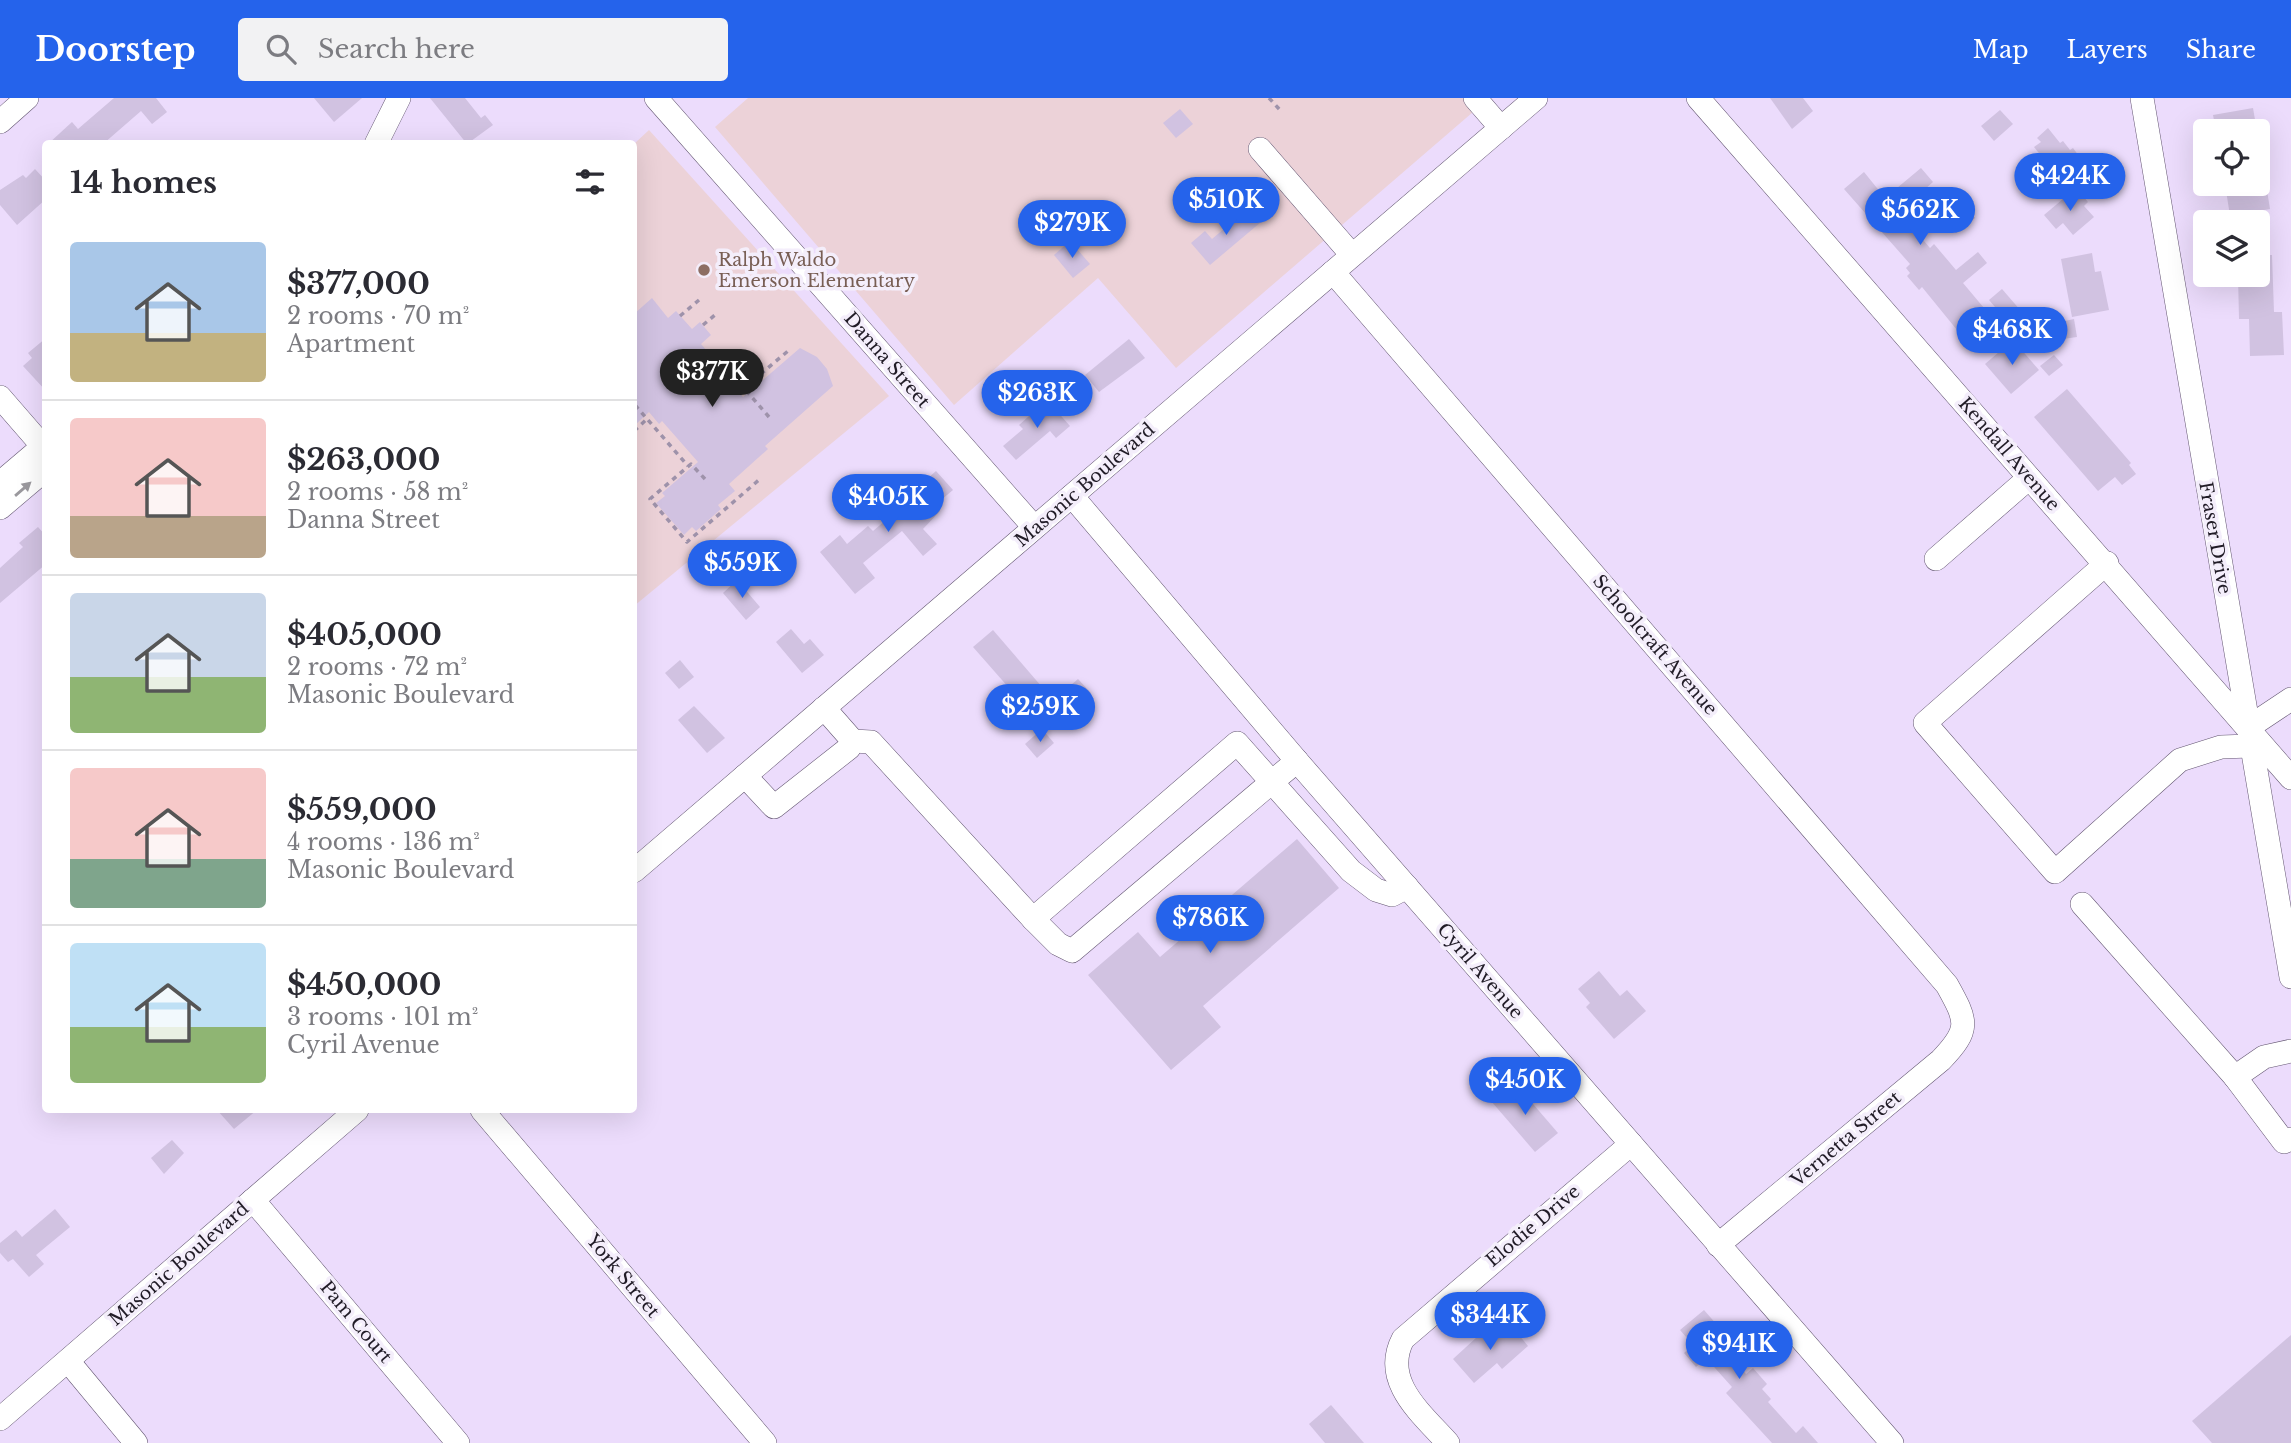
<!DOCTYPE html>
<html lang="en">
<head>
<meta charset="utf-8">
<style>
	:root { --surface:#fff; --page:#f2f2f3; --text:#2b2b33; --muted:#7c7c81; --line:#e1e1e2; --accent:#2563eb }
	body { margin:0; font-family:"Libre Baskerville",serif; background:var(--page); color:var(--text); height:100vh; display:flex; flex-direction:column; font-size:26px; white-space:nowrap }
	* { box-sizing:border-box; margin:0 }
	p { font-size:23px; color:var(--muted) }
	.icon { flex:none; width:38px; height:38px; fill:none; stroke:currentColor; stroke-width:2; stroke-linecap:round; stroke-linejoin:round }
	.map { position:relative; flex:1; overflow:hidden }
	.sheet { position:absolute; left:42px; top:42px; width:595px; height:973px; display:flex; flex-direction:column; background:var(--surface); border-radius:7px; box-shadow:0 7px 28px #0002 }
	.sheet>* { flex:none }
	.fabs { position:absolute; left:2193px; top:21px; display:grid; gap:14px }
	.fabs a { display:grid; place-items:center; width:77px; height:77px; border-radius:7px; background:var(--surface); box-shadow:0 7px 28px #0002; font-size:35px }
	.price { position:absolute; translate:-50% -60px; padding:0 16px; border-radius:24px; background:var(--accent); color:#fff; font-size:23px; line-height:46px; filter:drop-shadow(0 2px 4px #0008) }
	.price::after { content:''; position:absolute; left:50%; top:42px; width:21px; height:16px; margin-left:-10px; background:inherit; clip-path:polygon(0 0,100% 0,50% 100%) }
	.price.current { background:#222; color:#fff }
	ul { padding:0; list-style:none }
	li { display:flex; align-items:center; gap:21px; height:175px; padding:0 28px }
	li+li { border-top:2px solid var(--line) }
	li span { display:grid; place-items:center; flex:none; width:196px; height:140px; border-radius:7px; color:#555 }
	li>.icon { margin-inline-start:auto }
	span .icon { width:84px; height:84px; fill:#fffc; stroke-width:1 }
	li b { font-size:30px }
	h2 { display:flex; justify-content:space-between; align-items:center; height:84px; padding:0 28px; font-size:30px }
	header { display:flex; align-items:center; gap:42px; box-sizing:border-box; height:98px; padding:0 35px; background:var(--accent); color:#fff }
	header strong { font-size:33px }
	nav { display:flex; gap:38px; margin-inline-start:auto; font-size:24px }
	.search { width:490px; height:63px; background:var(--page); display:flex; align-items:center; gap:18px; box-sizing:border-box; padding:0 24px; border-radius:7px; color:var(--muted); font-size:26px }
	.map>svg:first-child { display:block }
</style>
</head>
<body>
<header>
<strong>Doorstep</strong>
<div class="search"><svg class="icon" aria-label="search" viewBox="0 0 24 24"><circle cx="10" cy="10" r="6"/><path d="M15 15l6 6"/></svg>Search here</div>
<nav><a>Map</a><a>Layers</a><a>Share</a></nav>
</header>
<div class="map">
<svg width="2291" height="1345" viewBox="0 0 2291 1345">
	<rect width="100%" height="100%" fill="#ecdcfc"/>
	<g fill="#ecd2d8">
		<polygon points="748,0 1473,0 1480,8 1176,270 1098,180 954,307 715,29"/>
		<polygon points="649,32 889,298 634,508 634,46"/>
	</g>
	<g fill="#d1c2e1">
		<polygon points="114,0 156,0 167,14 152,26 141,13 103,46 48,46 72,24 78,31"/>
		<polygon points="314,0 362,0 334,24"/>
		<polygon points="430,0 465,0 481,20 485,17 493,27 467,46"/>
		<polygon points="1770,0 1803,0 1813,13 1792,31"/>
		<polygon points="2253,10 2257,33 2216,33 2213,17"/>
		<polygon points="1180,11 1193,26 1176,40 1163,25"/>
		<polygon points="2000,12 2013,26 1994,43 1981,28"/>
		<polygon points="2048,30 2060,45 2063,43 2070,52 2073,50 2082,62 2060,81 2034,49 2041,44 2037,40"/>
		<polygon points="1921,70 1933,84 1899,114 1930,150 1934,146 1956,172 1978,154 1987,165 1963,185 1984,210 1957,232 1922,189 1919,192 1907,178 1910,175 1906,170 1910,166 1844,91 1864,74 1885,100"/>
		<polygon points="35,71 46,83 46,101 17,127 0,107 0,92 23,77 26,80"/>
		<polygon points="2225,86 2266,86 2270,111 2230,118"/>
		<polygon points="2076,90 2088,104 2084,108 2094,119 2073,137 2063,125 2056,131 2044,117"/>
		<polygon points="1962,104 1975,120 1956,135 1943,120"/>
		<polygon points="1249,110 1261,124 1210,167 1191,145 1205,133 1212,141"/>
		<polygon points="1070,143 1090,166 1073,180 1054,157"/>
		<polygon points="2092,155 2095,174 2101,173 2109,212 2072,219 2061,161"/>
		<polygon points="2258,157 2272,157 2274,214 2282,214 2284,257 2250,258 2249,221 2239,221 2238,177 2258,177"/>
		<polygon points="2002,191 2034,228 2020,238 1989,202"/>
		<polygon points="652,200 668,220 676,213 692,231 700,224 711,237 701,246 707,253 705,255 743,299 800,250 817,259 827,271 833,288 765,348 768,351 729,386 735,393 718,407 721,411 696,433 692,429 684,437 656,405 665,398 662,395 698,364 662,323 659,326 649,314 634,328 634,216"/>
		<polygon points="2074,221 2077,239 2063,241 2060,224"/>
		<polygon points="46,240 46,293 23,268 32,260 28,255"/>
		<polygon points="1129,241 1145,260 1099,294 1085,277"/>
		<polygon points="2013,242 2039,272 2011,296 1985,266"/>
		<polygon points="2054,257 2063,267 2049,278 2040,268"/>
		<polygon points="2067,291 2131,365 2129,367 2136,376 2122,387 2115,379 2098,393 2034,319"/>
		<polygon points="1047,302 1070,328 1056,340 1050,333 1016,362 1003,348 1023,331 1019,327"/>
		<polygon points="936,373 953,392 935,407 940,413 923,431 937,446 923,458 902,433 863,465 875,480 855,496 820,454 840,437 847,446 868,428 873,433 920,393 917,390"/>
		<polygon points="38,429 46,438 46,466 0,505 0,470 23,449 19,445"/>
		<polygon points="737,482 760,509 746,522 723,495"/>
		<polygon points="791,531 804,546 810,541 824,557 802,575 776,544"/>
		<polygon points="993,532 1042,589 1023,606 973,549"/>
		<polygon points="680,562 694,579 679,591 665,575"/>
		<polygon points="1078,581 1091,595 1077,607 1064,593"/>
		<polygon points="694,608 725,640 707,655 678,622"/>
		<polygon points="1042,631 1054,645 1037,660 1025,646"/>
		<polygon points="1297,741 1339,790 1203,908 1221,929 1171,972 1088,877 1138,834 1160,859"/>
		<polygon points="1599,873 1620,898 1627,892 1646,913 1614,941 1586,909 1590,905 1578,891"/>
		<polygon points="1514,984 1558,1035 1535,1054 1491,1003"/>
		<polygon points="217,1012 257,1012 234,1031"/>
		<polygon points="172,1042 184,1055 164,1076 151,1060"/>
		<polygon points="55,1111 70,1129 36,1157 44,1166 29,1179 13,1161 8,1164 0,1155 0,1145 16,1132 22,1139"/>
		<polygon points="1704,1212 1732,1244 1725,1250 1746,1276 1753,1270 1767,1286 1762,1291 1771,1301 1768,1304 1796,1335 1803,1328 1818,1345 1772,1345 1726,1295 1732,1289 1706,1260 1696,1269 1684,1255 1693,1247 1680,1232"/>
		<polygon points="1508,1224 1528,1248 1502,1271 1497,1265 1474,1285 1453,1261 1489,1228 1496,1236"/>
		<polygon points="2291,1237 2291,1345 2212,1345 2192,1323"/>
		<polygon points="1331,1307 1364,1345 1325,1345 1309,1326"/>
	</g>
	<g fill="none" stroke-linecap="round" stroke-linejoin="round">
		<defs>
			<g id="minor">
				<polyline points="656,0 1034,429"/>
				<polyline points="1475,0 1501,30"/>
				<polyline points="1698,0 2291,680"/>
				<polyline points="2142,0 2291,879"/>
				<polyline points="0,24 27,0"/>
				<polyline points="376,46 399,0"/>
				<polyline points="1260,51 1352,157"/>
				<path d="M1333,174L1947,887C1967,923 1971,931 1941,962L1718,1147"/>
				<polyline points="0,299 46,352"/>
				<polyline points="0,385 46,346"/>
				<polyline points="1072,398 1297,663 1892,1345"/>
				<polyline points="0,410 46,371"/>
				<polyline points="1936,461 2029,380"/>
				<polyline points="2107,465 1925,625 2055,774 2180,662 2221,649 2250,648"/>
				<polyline points="2249,629 2291,601"/>
				<polyline points="853,643 871,644 1033,821"/>
				<polyline points="1297,663 1273,683 1072,853 1058,846 1033,821 1237,645 1351,773 1376,792 1392,797 1407,789"/>
				<polyline points="745,678 774,709 849,650 853,643 824,610"/>
				<polyline points="634,773 1536,0"/>
				<polyline points="2082,806 2235,979 2264,959 2291,953"/>
				<polyline points="2235,979 2284,1044 2291,1041"/>
				<polyline points="482,1012 765,1345"/>
				<polyline points="253,1102 458,1345"/>
				<polyline points="68,1263 136,1345"/>
				<polyline points="0,1321 357,1012"/>
				<path d="M1448,1345C1421,1315 1381,1283 1403,1241L1631,1046"/>
			</g>
		</defs>
		<use href="#minor" stroke="#635671" stroke-width="24"/>
		<g stroke="#9e92aa" stroke-width="3.5" stroke-dasharray="5 5" stroke-linecap="butt">
			<polyline points="1269,0 1280,12"/>
			<polyline points="680,218 699,202"/>
			<polyline points="703,227 716,216"/>
			<polyline points="721,274 744,254"/>
			<polyline points="635,307 688,368"/>
			<polyline points="769,319 744,290 788,253"/>
			<polyline points="634,333 647,321"/>
			<polyline points="705,381 691,366 650,401 687,444 760,381"/>
		</g>
		<use href="#minor" stroke="#fff" stroke-width="23"/>
	</g>
	<defs><path id="oneway-solid" d="M-6-.8H1V-3.2L6.5 0L1 3.2V.8H-6Z" transform="scale(1.75)"/></defs>
	<use fill="#9b999e" href="#oneway-solid" transform="translate(23 391) rotate(-41)"/>
	<circle fill="#8d6e63" stroke="#f4eefb" stroke-width="2.5" cx="704" cy="172" r="7"/>
	<g text-anchor="middle" dominant-baseline="central" stroke-width="7" stroke-linejoin="round" paint-order="stroke">
		<g font-size="18" fill="#785e54" stroke="#f4eefb" text-anchor="start">
			<text x="718" y="162">Ralph Waldo<tspan x="718" dy="21">Emerson Elementary</tspan></text>
		</g>
		<g font-size="18" fill="#211c27" stroke="#f4eefb">
			<text transform="translate(887 262) rotate(49)">Danna Street</text>
			<text transform="translate(2009 356) rotate(49)">Kendall Avenue</text>
			<text transform="translate(1085 387) rotate(-41)">Masonic Boulevard</text>
			<text transform="translate(2215 440) rotate(80)">Fraser Drive</text>
			<text transform="translate(1655 547) rotate(49)">Schoolcraft Avenue</text>
			<text transform="translate(1480 873) rotate(49)">Cyril Avenue</text>
			<text transform="translate(1846 1041) rotate(-40)">Vernetta Street</text>
			<text transform="translate(1533 1128) rotate(-40)">Elodie Drive</text>
			<text transform="translate(179 1166) rotate(-41)">Masonic Boulevard</text>
			<text transform="translate(623 1178) rotate(50)">York Street</text>
			<text transform="translate(356 1224) rotate(50)">Pam Court</text>
		</g>
	</g>
</svg>
<div class="fabs">
<a><svg class="icon" aria-label="locate" viewBox="0 0 24 24"><circle cx="12" cy="12" r="6"/><path d="M12 2v4M12 18v4M2 12h4M18 12h4"/></svg></a>
<a><svg class="icon" aria-label="layers" viewBox="0 0 24 24"><path d="M12 4l9 5-9 5-9-5zM3 14l9 5 9-5"/></svg></a>
</div>
<b class="price" style="left:2070px;top:115px">$424K</b>
<b class="price" style="left:1226px;top:139px">$510K</b>
<b class="price" style="left:1920px;top:149px">$562K</b>
<b class="price" style="left:1072px;top:162px">$279K</b>
<b class="price" style="left:2012px;top:269px">$468K</b>
<b class="price current" style="left:712px;top:311px">$377K</b>
<b class="price" style="left:1037px;top:332px">$263K</b>
<b class="price" style="left:888px;top:436px">$405K</b>
<b class="price" style="left:742px;top:502px">$559K</b>
<b class="price" style="left:1040px;top:646px">$259K</b>
<b class="price" style="left:1210px;top:857px">$786K</b>
<b class="price" style="left:1525px;top:1019px">$450K</b>
<b class="price" style="left:1490px;top:1254px">$344K</b>
<b class="price" style="left:1739px;top:1283px">$941K</b>
<section class="sheet">
<h2>14 homes<svg class="icon" aria-label="filters" viewBox="0 0 24 24"><path d="M4 7h16M4 17h16"/><circle cx="9" cy="7" r="2"/><circle cx="15" cy="17" r="2"/></svg></h2>
<ul>
<li><span style="background:linear-gradient(#a9c7e8 65%,#c2b280 0)"><svg class="icon" aria-label="home" viewBox="0 0 24 24"><path d="M3 11l9-7 9 7M6 9v11h12V9"/></svg></span><div><b>$377,000</b><p>2 rooms · 70 m²</p><p>Apartment</p></div></li>
<li><span style="background:linear-gradient(#f6c9c9 70%,#b9a48a 0)"><svg class="icon" aria-label="home" viewBox="0 0 24 24"><path d="M3 11l9-7 9 7M6 9v11h12V9"/></svg></span><div><b>$263,000</b><p>2 rooms · 58 m²</p><p>Danna Street</p></div></li>
<li><span style="background:linear-gradient(#c9d6e8 60%,#8fb573 0)"><svg class="icon" aria-label="home" viewBox="0 0 24 24"><path d="M3 11l9-7 9 7M6 9v11h12V9"/></svg></span><div><b>$405,000</b><p>2 rooms · 72 m²</p><p>Masonic Boulevard</p></div></li>
<li><span style="background:linear-gradient(#f6c9c9 65%,#7fa58c 0)"><svg class="icon" aria-label="home" viewBox="0 0 24 24"><path d="M3 11l9-7 9 7M6 9v11h12V9"/></svg></span><div><b>$559,000</b><p>4 rooms · 136 m²</p><p>Masonic Boulevard</p></div></li>
<li><span style="background:linear-gradient(#bfe0f5 60%,#8fb573 0)"><svg class="icon" aria-label="home" viewBox="0 0 24 24"><path d="M3 11l9-7 9 7M6 9v11h12V9"/></svg></span><div><b>$450,000</b><p>3 rooms · 101 m²</p><p>Cyril Avenue</p></div></li>
</ul>
</section>
</div>
</body>
</html>
